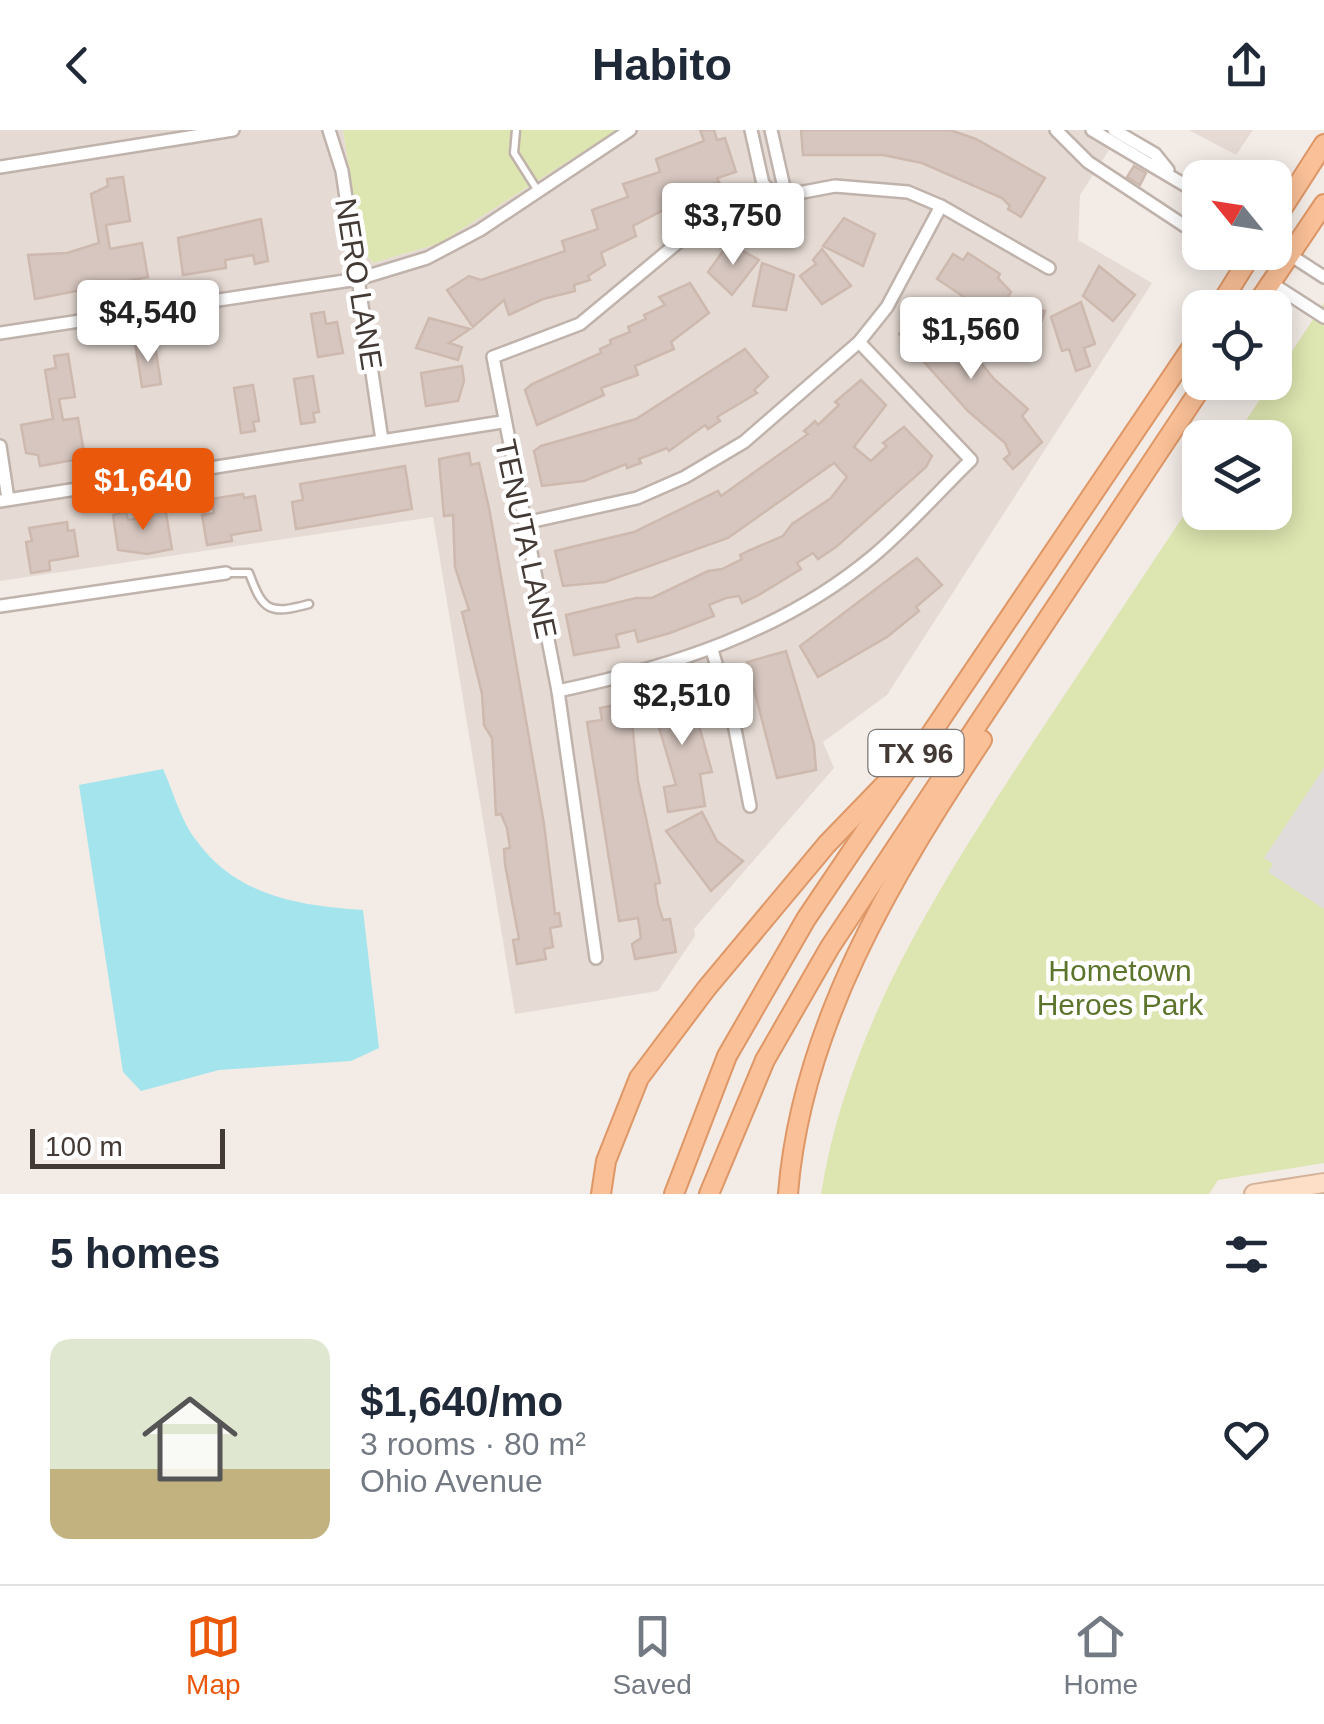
<!DOCTYPE html>
<html lang="en">
<head>
<meta charset="utf-8">
<style>
	:root { --surface:#fff; --page:#f2f2f3; --text:#1f2937; --muted:#747a83; --line:#e0e1e3; --accent:#ea580c }
	body { margin:0; font-family:Arial,sans-serif; background:var(--page); color:var(--text); height:100vh; display:flex; flex-direction:column; font-size:38px; white-space:nowrap }
	* { box-sizing:border-box; margin:0 }
	p { font-size:32px; color:var(--muted) }
	.icon { flex:none; width:55px; height:55px; fill:none; stroke:currentColor; stroke-width:2; stroke-linecap:round; stroke-linejoin:round }
	.map { position:relative; height:1064px; overflow:hidden }
	.sheet { display:flex; flex-direction:column; background:var(--surface); flex:1 }
	.sheet>* { flex:none }
	.needle { width:65px; rotate:300deg }
	.controls { position:absolute; left:1182px; top:30px; display:grid; gap:20px }
	.controls a { display:grid; place-items:center; width:110px; height:110px; border-radius:20px; background:var(--surface); box-shadow:0 5px 25px #0003; font-size:50px }
	.scale { position:absolute; left:30px; bottom:25px; width:195px; box-sizing:border-box; padding-left:10px; border:5px solid #443a35; border-top:0; font-size:28px; line-height:35px; white-space:nowrap; color:#443a35; -webkit-text-stroke:8px #fff; paint-order:stroke }
	.price { position:absolute; translate:-50% -85px; padding:0 22px; border-radius:10px; background:#fff; color:#222; font-size:32px; line-height:65px; filter:drop-shadow(0 2px 5px #0008) }
	.price::after { content:''; position:absolute; left:50%; top:60px; width:30px; height:22px; margin-left:-15px; background:inherit; clip-path:polygon(0 0,100% 0,50% 100%) }
	.price.on { background:var(--accent); color:#fff }
	ul { padding:0; list-style:none }
	li { display:flex; align-items:center; gap:30px; height:250px; padding:0 50px }
	li span { display:grid; place-items:center; flex:none; width:280px; height:200px; border-radius:20px; color:#555 }
	li>.icon { margin-inline-start:auto }
	span .icon { width:120px; height:120px; fill:#fffc; stroke-width:1 }
	li b { font-size:42px }
	h2 { display:flex; justify-content:space-between; align-items:center; height:120px; padding:0 50px; font-size:42px }
	header { display:flex; justify-content:space-between; align-items:center; height:130px; padding:0 50px; background:var(--surface); font-size:45px; font-weight:800 }
	.tab-bar { display:flex; justify-content:space-around; align-items:center; height:140px; border-top:2px solid var(--line); background:var(--surface); font-size:28px; color:var(--muted) }
	.tab-bar a { display:grid; justify-items:center; gap:5px }
	.tab-bar .on { color:var(--accent) }
	.map>svg:first-child { display:block }
</style>
</head>
<body>
<header><svg class="icon" aria-label="back" viewBox="0 0 24 24"><path d="M15 5l-7 7 7 7"/></svg>Habito<svg class="icon" aria-label="share" viewBox="0 0 24 24"><path d="M12 15V3M7 8l5-5 5 5M5 13v7h14v-7"/></svg></header>
<div class="map">
<svg width="1324" height="1064" viewBox="0 0 1324 1064">
	<rect width="100%" height="100%" fill="#f2ebe6"/>
	<g fill="#e6dbd4">
		<polygon points="0,0 343,0 362,120 373,133 440,113 617,0 1122,0 1080,65 1078,110 1152,153 887,565 823,612 834,638 694,799 695,806 658,861 515,884 433,387 0,451"/>
		<polygon points="1189,0 1253,0 1236,25"/>
	</g>
	<g fill="#dde5b0">
		<polygon points="343,0 617,0 440,113 373,133 362,120"/>
		<path d="M1324,173V1033L1218,1050L1209,1064H821C848,896 941,754 1032,614C1088,530 1144,445 1200,361V382H1275V308L1235,307Z"/>
	</g>
	<polygon fill="#e0dcdb" points="1324,638 1324,779 1268,742 1273,734 1264,728"/>
	<path fill="#a4e5ed" d="M163,639C173,661 181,691 196,710C236,766 299,776 363,780L379,918L351,931L219,940L141,961L123,942L79,655Z"/>
	<g fill="#d6c6bf" stroke="#ceb9af" stroke-width="2.5">
		<polygon points="700,0 714,0 717,10 725,8 736,42 717,48 719,52 664,67 667,78 633,96 636,106 601,123 605,135 588,146 590,150 574,155 575,161 543,169 509,185 504,170 473,197 447,160 469,146 481,150 565,121 562,111 598,99 592,80 628,67 623,54 660,42 656,29 704,11"/>
		<polygon points="801,0 950,0 976,9 1045,48 1021,87 1008,79 1010,76 1002,68 922,33 883,25 803,25"/>
		<polygon points="1134,36 1146,43 1140,55 1127,47"/>
		<polygon points="123,47 130,91 106,95 110,119 142,113 148,147 35,169 28,125 67,123 99,113 91,64 108,56 107,49"/>
		<polygon points="844,88 875,104 863,136 823,116"/>
		<polygon points="261,89 268,131 255,134 253,125 225,130 226,138 183,145 178,108"/>
		<polygon points="729,113 759,130 732,165 708,142"/>
		<polygon points="822,119 851,156 822,174 800,146 816,134 813,130"/>
		<polygon points="968,123 1000,144 998,148 1011,162 1004,173 1045,181 1030,225 998,214 1003,199 964,174 967,169 937,149 953,124 963,130"/>
		<polygon points="762,133 794,145 786,180 753,176"/>
		<polygon points="1099,136 1135,165 1113,191 1083,166"/>
		<polygon points="690,153 709,183 671,212 674,219 635,236 638,245 601,258 604,265 537,295 525,260 532,254 601,223 600,219 611,214 610,210 630,202 628,197 646,189 644,185 665,175 659,167"/>
		<polygon points="1081,172 1095,214 1084,218 1090,236 1076,241 1069,219 1062,221 1051,187"/>
		<polygon points="926,174 946,189 994,249 1028,279 1022,286 1042,312 1013,339 1004,329 1010,324 1005,313 968,281 899,204"/>
		<polygon points="324,182 326,194 337,192 343,223 318,227 311,184"/>
		<polygon points="429,188 470,199 449,213 462,217 458,230 416,218"/>
		<polygon points="148,210 151,223 156,222 161,254 142,257 135,212"/>
		<polygon points="745,219 768,247 754,260 757,263 717,287 720,291 708,299 705,295 669,321 667,318 639,329 641,333 627,338 626,334 584,351 542,356 534,321 541,316 636,289"/>
		<polygon points="68,224 75,267 59,269 63,290 78,288 85,328 40,336 38,325 26,323 21,295 53,289 45,240 56,238 54,226"/>
		<polygon points="462,236 464,251 458,271 426,276 421,243"/>
		<polygon points="313,246 319,282 313,283 315,292 301,294 294,249"/>
		<polygon points="861,250 886,275 854,317 871,331 887,316 883,313 904,297 932,326 926,337 836,417 818,429 813,423 797,433 801,439 757,466 742,473 739,466 726,468 709,475 714,486 670,503 638,512 635,500 616,505 619,517 574,525 566,485 636,468 652,468 708,441 722,439 742,429 740,425 748,421 783,406 792,394 831,368 847,347 834,333 728,408 605,452 563,456 555,421 634,402 718,361 721,366 808,304 804,301 815,291 818,295 839,275 835,272"/>
		<polygon points="253,255 259,291 253,292 255,301 241,303 234,258"/>
		<polygon points="469,323 471,335 479,333 490,383 544,694 555,784 559,783 561,796 550,798 553,817 544,819 546,829 517,834 513,810 519,809 505,734 504,719 510,718 507,698 501,684 496,685 492,608 484,595 482,564 462,482 469,480 455,437 453,385 444,386 443,376 439,329"/>
		<polygon points="405,336 412,379 296,399 292,372 303,370 300,354"/>
		<polygon points="243,364 244,368 255,366 261,400 231,405 232,411 207,415 202,385 214,383 211,369"/>
		<polygon points="165,377 172,419 147,424 118,420 113,385 126,382 128,390 152,386 151,379"/>
		<polygon points="67,392 68,401 74,400 78,426 49,431 50,440 31,443 26,412 32,411 29,398"/>
		<polygon points="917,428 942,455 916,477 919,481 887,507 818,547 800,516"/>
		<polygon points="786,521 814,615 816,640 777,648 747,532"/>
		<polygon points="688,556 712,642 700,644 705,676 668,682 664,657 676,655 650,567"/>
		<polygon points="630,572 638,651 660,753 655,754 658,774 663,790 670,789 676,822 635,829 632,814 641,808 638,788 619,791 587,592 602,590 600,578"/>
		<polygon points="702,682 717,711 743,731 711,761 666,701"/>
	</g>
	<g fill="none" stroke-linecap="round" stroke-linejoin="round">
		<defs>
			<g id="lane">
				<polyline points="516,0 514,23 538,61"/>
				<path d="M228,443H249C263,481 269,485 309,474"/>
			</g>
			<g id="street">
				<polyline points="329,0 342,41 382,310"/>
				<polyline points="751,0 763,54 779,68 788,97"/>
				<polyline points="771,0 783,53 779,68"/>
				<polyline points="1056,0 1088,32 1200,106"/>
				<polyline points="1092,0 1200,64"/>
				<polyline points="1114,0 1155,24 1168,40"/>
				<polyline points="0,37 233,0"/>
				<polyline points="1224,122 1245,136"/>
				<polyline points="1290,125 1324,147"/>
				<polyline points="1271,153 1324,187"/>
				<polyline points="0,203 358,149 427,128 480,100 630,0"/>
				<polyline points="0,316 8,369"/>
				<polyline points="0,371 502,292"/>
				<polyline points="525,393 637,368 685,347 744,312 859,212 887,177 941,76"/>
				<polyline points="0,476 226,443"/>
				<polyline points="712,520 734,594 750,676"/>
				<path d="M558,561C671,537 782,502 872,427C907,398 938,362 971,330L859,212"/>
				<polyline points="596,828 558,561 493,227 580,194 705,90 740,74 835,56 908,62 941,76 1049,138"/>
			</g>
			<polyline id="secondary" points="1254,1064 1324,1053"/>
			<g id="primary">
				<polyline points="1275,90 1324,14"/>
				<polyline points="1218,178 1253,122"/>
				<polyline points="1254,178 1324,74"/>
				<polyline points="601,1064 606,1031 639,948 706,859 827,714 888,651"/>
				<polyline points="674,1064 727,926 806,789 1200,205"/>
				<polyline points="709,1064 765,930 830,817 1205,252"/>
				<path d="M788,1064C801,897 892,746 982,610"/>
			</g>
		</defs>
		<use href="#lane" stroke="#c0b3ac" stroke-width="11"/>
		<use href="#street" stroke="#c0b3ac" stroke-width="16"/>
		<use href="#secondary" stroke="#d3b299" stroke-width="22"/>
		<use href="#primary" stroke="#de9767" stroke-width="22"/>
		<use href="#lane" stroke="#fff" stroke-width="6"/>
		<use href="#street" stroke="#fff" stroke-width="11"/>
		<use href="#secondary" stroke="#fcdfc6" stroke-width="18"/>
		<use href="#primary" stroke="#fac097" stroke-width="18"/>
	</g>
	<g text-anchor="middle" dominant-baseline="central" stroke-width="9" stroke-linejoin="round" paint-order="stroke">
		<rect fill="#fff" stroke="#7c7572" stroke-width="2.5" x="868.5" y="600" width="95" height="46" rx="8"/>
		<g font-size="28" font-weight="bold" fill="#443a35">
			<text x="916" y="623">TX 96</text>
		</g>
		<g font-size="30" fill="#443a35" stroke="#fff">
			<text transform="translate(359 154) rotate(81)">NERO LANE</text>
			<text transform="translate(526 409) rotate(78)">TENUTA LANE</text>
		</g>
		<g font-size="30" fill="#5c742b" stroke="#fff">
			<text x="1120" y="840">Hometown<tspan x="1120" dy="34">Heroes Park</tspan></text>
		</g>
	</g>
</svg>
<div class="controls">
<a><svg class="needle" viewBox="-14 -14 28 28"><path d="M0-13l5 13h-10z" fill="#e53935"/><path d="M0 13l5-13h-10z" fill="#747a83"/></svg></a>
<a><svg class="icon" aria-label="locate" viewBox="0 0 24 24"><circle cx="12" cy="12" r="6"/><path d="M12 2v4M12 18v4M2 12h4M18 12h4"/></svg></a>
<a><svg class="icon" aria-label="layers" viewBox="0 0 24 24"><path d="M12 4l9 5-9 5-9-5zM3 14l9 5 9-5"/></svg></a>
</div>
<div class="scale">100 m</div>
<b class="price" style="left:733px;top:138px">$3,750</b>
<b class="price" style="left:148px;top:235px">$4,540</b>
<b class="price" style="left:971px;top:252px">$1,560</b>
<b class="price on" style="left:143px;top:403px">$1,640</b>
<b class="price" style="left:682px;top:618px">$2,510</b>
</div>
<section class="sheet">
<h2>5 homes<svg class="icon" aria-label="filters" viewBox="0 0 24 24"><path d="M4 7h16M4 17h16"/><circle cx="9" cy="7" r="2"/><circle cx="15" cy="17" r="2"/></svg></h2>
<ul>
<li><span style="background:linear-gradient(#dfe7d0 65%,#c2b280 0)"><svg class="icon" aria-label="home" viewBox="0 0 24 24"><path d="M3 11l9-7 9 7M6 9v11h12V9"/></svg></span><div><b>$1,640/mo</b><p>3 rooms · 80 m²</p><p>Ohio Avenue</p></div><svg class="icon" aria-label="heart" viewBox="0 0 24 24"><path d="M12 20l-8-8c-3-5 5-10 8-4 3-6 11-1 8 4z"/></svg></li>
</ul>
</section>
<nav class="tab-bar">
<a class="on"><svg class="icon" aria-label="map" viewBox="0 0 24 24"><path d="M3 6l6-2 6 2 6-2v14l-6 2-6-2-6 2zM9 4v14M15 6v14"/></svg>Map</a>
<a><svg class="icon" aria-label="saved" viewBox="0 0 24 24"><path d="M7 4h10v16l-5-4-5 4z"/></svg>Saved</a>
<a><svg class="icon" aria-label="home" viewBox="0 0 24 24"><path d="M3 11l9-7 9 7M6 9v11h12V9"/></svg>Home</a>
</nav>
</body>
</html>
